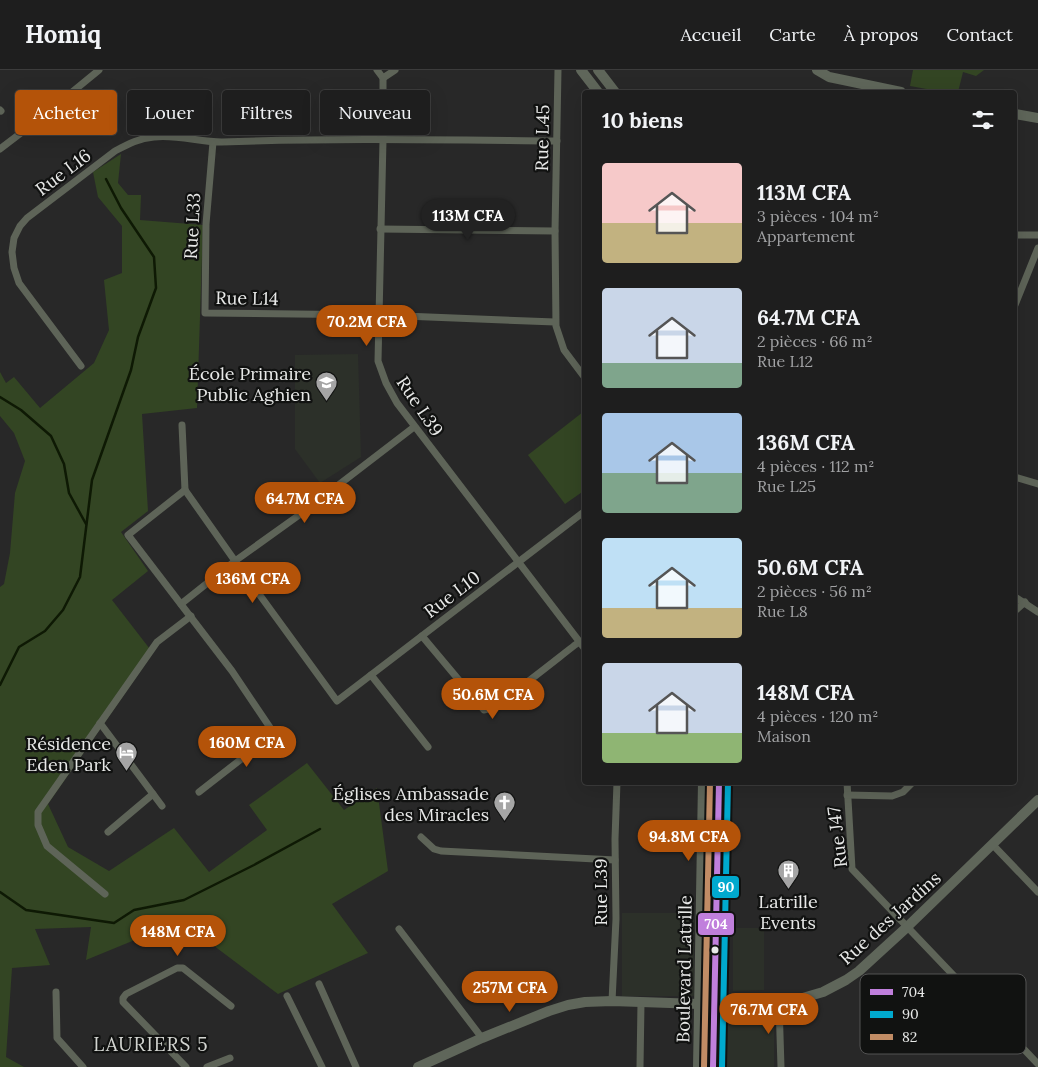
<!DOCTYPE html>
<html lang="fr">
<head>
<meta charset="utf-8">
<style>
	:root { --surface:#1e1e1e; --page:#2b2b2b; --text:#f1f3f6; --muted:#a1a2a4; --line:#3c3c3c; --accent:#b45309 }
	body { margin:0; font-family:Lora,serif; background:var(--page); color:var(--text); height:100vh; display:flex; flex-direction:column; font-size:19px; white-space:nowrap }
	* { box-sizing:border-box; margin:0 }
	p { font-size:16px; color:var(--muted) }
	.icon { flex:none; width:28px; height:28px; fill:none; stroke:currentColor; stroke-width:2; stroke-linecap:round; stroke-linejoin:round }
	.map { position:relative; flex:1; overflow:hidden }
	.sheet { position:absolute; left:582px; top:20px; width:435px; height:695px; display:flex; flex-direction:column; background:var(--surface); border-radius:5px; box-shadow:0 5px 20px #0002,0 0 0 1px var(--line) }
	.sheet>* { flex:none }
	.top-card { position:absolute; left:15px; top:20px; width:475px; height:45px; display:flex; gap:10px }
	.price { position:absolute; translate:-50% -42px; padding:0 11px; border-radius:18px; background:var(--accent); color:#fff; font-size:16px; line-height:32px; filter:drop-shadow(0 1px 2px #0008) }
	.price::after { content:''; position:absolute; left:50%; top:30px; width:15px; height:11px; margin-left:-8px; background:inherit; clip-path:polygon(0 0,100% 0,50% 100%) }
	.price.active { background:#222; color:#fff }
	ul { padding:0; list-style:none }
	li { display:flex; align-items:center; gap:15px; height:125px; padding:0 20px }
	li span { display:grid; place-items:center; flex:none; width:140px; height:100px; border-radius:5px; color:#555 }
	li>.icon { margin-inline-start:auto }
	span .icon { width:60px; height:60px; fill:#fffc; stroke-width:1 }
	li b { font-size:21px }
	h2 { display:flex; justify-content:space-between; align-items:center; height:60px; padding:0 20px; font-size:21px }
	.chip { padding:0 18px; border-radius:5px; background:var(--surface); box-shadow:0 5px 20px #0002,0 0 0 1px var(--line); font-size:18px; line-height:45px }
	.chip.active { background:var(--accent); color:#fff }
	header { display:flex; align-items:center; gap:30px; box-sizing:border-box; height:70px; padding:0 25px; background:var(--surface); border-bottom:1px solid var(--line) }
	header strong { font-size:24px }
	nav { display:flex; gap:28px; margin-inline-start:auto; font-size:18px }
	.map>svg:first-child { display:block }
</style>
</head>
<body>
<header>
<strong>Homiq</strong>
<nav><a>Accueil</a><a>Carte</a><a>À propos</a><a>Contact</a></nav>
</header>
<div class="map">
<svg width="1038" height="997" viewBox="0 0 1038 997">
	<rect width="100%" height="100%" fill="#282828"/>
	<g fill="#2c3029">
		<polygon points="358,284 361,387 320,413 295,379 295,285"/>
		<rect x="622" y="843" width="72" height="83"/>
		<polygon points="733,858 764,858 764,920 733,921"/>
		<polygon points="731,944 774,944 774,997 720,997 721,953 726,946"/>
	</g>
	<g fill="#334523">
		<polygon points="913,0 984,0 976,6 963,2 958,22 943,22 910,16"/>
		<polygon points="121,84 118,113 128,125 141,125 140,150 203,155 197,338 142,344 148,441 121,462 148,501 112,530 153,583 48,734 68,777 109,801 174,758 209,802 267,760 249,735 307,693 344,740 377,718 388,801 332,834 368,883 278,924 181,851 86,890 91,857 35,859 50,895 12,898 6,987 24,997 0,997 0,517 4,514 10,483 15,423 25,391 14,363 0,346 0,302 6,313 14,307 40,338 94,293 109,260 104,210 122,203 122,156 98,127 93,102"/>
		<polygon points="583,342 585,346 585,420 565,434 528,385"/>
	</g>
	<g fill="none" stroke-linecap="round" stroke-linejoin="round">
		<g stroke="#0e1904" stroke-width="2.5">
			<polyline points="0,327 21,340 51,366 64,394 69,423 86,454"/>
			<polyline points="0,615 19,577 45,561 63,540 80,507 92,410 131,300 138,267 156,218 154,187 121,138 106,109"/>
			<polyline points="0,822 26,840 114,853 134,840 184,830 254,795 320,759"/>
		</g>
		<g stroke="#5e6458" stroke-width="7">
			<polyline points="377,0 383,8 383,70 378,291 386,313 397,333 585,579"/>
			<polyline points="558,0 555,161 556,256 564,280 585,308"/>
			<polyline points="383,8 395,0"/>
			<polyline points="0,40 1,41"/>
			<polyline points="213,72 206,154 205,243 379,245 555,252"/>
			<polyline points="0,79 38,50 99,0"/>
			<polyline points="380,159 555,161"/>
			<polyline points="1015,165 1038,165"/>
			<polyline points="1015,235 1038,178"/>
			<path d="M81,296L19,213L14,198L12,182L14,168L20,156L27,148L115,81C128,74 139,68 154,67C175,64 200,72 222,72C334,68 445,70 557,71"/>
			<polyline points="182,355 185,420"/>
			<polyline points="1015,407 1038,414"/>
			<polyline points="185,420 235,491 337,631 585,441"/>
			<polyline points="185,420 128,465 232,601 271,659 267,669 199,722"/>
			<polyline points="1015,527 1038,542"/>
			<polyline points="181,534 235,491 302,443 414,357"/>
			<polyline points="1015,541 1025,532"/>
			<path d="M422,566L484,640C495,640 565,582 579,572"/>
			<polyline points="371,605 428,677"/>
			<polyline points="100,653 162,736"/>
			<polyline points="847,712 852,799 1038,994"/>
			<polyline points="847,725 892,726 903,722 913,712"/>
			<polyline points="108,762 153,724"/>
			<polyline points="421,767 434,779 441,781 615,790"/>
			<polyline points="992,774 1038,822"/>
			<polyline points="105,824 47,776 38,755 38,742 157,572 191,546"/>
			<polyline points="399,859 482,968"/>
			<polyline points="319,914 356,997"/>
			<polyline points="56,922 57,968 83,997"/>
			<polyline points="287,926 322,997"/>
			<polyline points="612,931 616,849 615,769 617,712"/>
			<polyline points="779,933 781,997"/>
			<polyline points="186,997 123,932 123,928 126,924 177,898 183,898 231,936"/>
			<polyline points="207,997 230,988"/>
			<polyline points="640,997 641,933"/>
		</g>
		<g stroke="#5f665a" stroke-width="10">
			<polyline points="581,0 598,22"/>
			<polyline points="598,0 615,22"/>
			<polyline points="817,0 829,7 901,22"/>
			<polyline points="1015,44 1038,48"/>
			<polyline points="418,997 482,968 549,941 568,935 585,932 612,931 699,934 779,933 796,930 823,922 846,910 859,901 906,858 1038,730"/>
			<polyline points="698,997 703,712"/>
			<polyline points="713,997 719,712"/>
		</g>
		<defs>
			<polyline id="bus-1" points="713,997 719,712"/>
			<polyline id="bus-2" points="722,997 728,712"/>
			<polyline id="bus-3" points="704,997 710,712"/>
		</defs>
		<use href="#bus-1" stroke="#111211" stroke-width="10"/>
		<use href="#bus-2" stroke="#111211" stroke-width="10"/>
		<use href="#bus-3" stroke="#111211" stroke-width="10"/>
		<use href="#bus-1" stroke="#c07fdc" stroke-width="6"/>
		<use href="#bus-2" stroke="#00a9ce" stroke-width="6"/>
		<use href="#bus-3" stroke="#c18c65" stroke-width="6"/>
	</g>
	<defs>
		<symbol id="school-pin" viewBox="-11 -11 22 30"><path d="M0 17L-7.5 6A9.5 9.5 0 1 1 7.5 6Z" fill="#a5a5a5" stroke="#111211"/><path d="M0-5L7-2L0 1L-7-2ZM-4 1L0 2.5L4 1V4Q0 6-4 4Z" fill="#fff"/></symbol>
		<symbol id="hotel-pin" viewBox="-11 -11 22 30"><path d="M0 17L-7.5 6A9.5 9.5 0 1 1 7.5 6Z" fill="#a5a5a5" stroke="#111211"/><path d="M-6-4.5h1.5V1H6V5H4.5V3h-9V5H-6ZM-4 0a1.8 1.8 0 1 1 3.6 0ZM.5 0V-2.5h3Q6-2.5 6 0Z" fill="#fff"/></symbol>
		<symbol id="church-pin" viewBox="-11 -11 22 30"><path d="M0 17L-7.5 6A9.5 9.5 0 1 1 7.5 6Z" fill="#a5a5a5" stroke="#111211"/><path d="M-1.2-6h2.4v3.5h3.3v2.4h-3.3V6h-2.4V-.1h-3.3v-2.4h3.3Z" fill="#fff"/></symbol>
		<symbol id="building-pin" viewBox="-11 -11 22 30"><path d="M0 17L-7.5 6A9.5 9.5 0 1 1 7.5 6Z" fill="#a5a5a5" stroke="#111211"/><path d="M-4-6H4V6H1V3H-1V6H-4ZM-2.5-4.3h1.7v1.8h-1.7ZM.8-4.3h1.7v1.8H.8ZM-2.5-1h1.7V.8h-1.7ZM.8-1h1.7V.8H.8Z" fill="#fff"/></symbol>
	</defs>
	<g fill-rule="evenodd">
		<use href="#school-pin" x="314" y="300" width="25" height="34"/>
		<use href="#hotel-pin" x="114" y="670" width="25" height="34"/>
		<use href="#church-pin" x="492" y="720" width="25" height="34"/>
		<use href="#building-pin" x="776" y="788" width="25" height="34"/>
	</g>
	<circle fill="#e8e9e8" stroke="#111211" stroke-width="2" cx="715" cy="880" r="4.5"/>
	<g text-anchor="middle" dominant-baseline="central" stroke-width="4.5" stroke-linejoin="round" paint-order="stroke">
		<g font-size="18" fill="#e8e9e8" stroke="#111211">
			<text transform="translate(542 68) rotate(-89)">Rue L45</text>
			<text transform="translate(63 102) rotate(-37)">Rue L16</text>
			<text transform="translate(192 156) rotate(-87)">Rue L33</text>
			<text transform="translate(247 228) rotate(1)">Rue L14</text>
			<text transform="translate(420 336) rotate(56)">Rue L39</text>
			<text transform="translate(452 524) rotate(-37)">Rue L10</text>
			<text transform="translate(837 767) rotate(-97)">Rue J47</text>
			<text transform="translate(600 822) rotate(-90)">Rue L39</text>
			<text transform="translate(890 848) rotate(-42)">Rue des Jardins</text>
			<text transform="translate(684 899) rotate(-89)">Boulevard Latrille</text>
		</g>
		<g font-size="18" fill="#e8e9e8" stroke="#111211" text-anchor="end">
			<text x="311" y="303">École Primaire<tspan x="311" dy="21">Public Aghien</tspan></text>
			<text x="111" y="673">Résidence<tspan x="111" dy="21">Eden Park</tspan></text>
			<text x="489" y="723">Églises Ambassade<tspan x="489" dy="21">des Miracles</tspan></text>
			<text x="788" y="831" text-anchor="middle">Latrille<tspan x="788" dy="21">Events</tspan></text>
		</g>
		<g font-size="19" letter-spacing="1" fill="#d2d4d0" stroke="#111211">
			<text x="151" y="974">LAURIERS 5</text>
		</g>
	</g>
	<rect x="860" y="904" width="166" height="80" rx="8" fill="#111211" stroke="#525252" stroke-width="1"/>
	<rect x="870" y="919" width="23" height="6" fill="#c07fdc"/>
	<rect x="870" y="941" width="23" height="7" fill="#00a9ce"/>
	<rect x="870" y="964" width="23" height="6" fill="#c18c65"/>
	<g font-size="14" fill="#e8e9e8">
		<text x="902" y="927">704</text>
		<text x="902" y="949">90</text>
		<text x="902" y="972">82</text>
	</g>
	<g stroke="#111211" stroke-width="2">
		<rect x="711" y="805" width="29" height="24" rx="5" fill="#00a9ce"/>
		<rect x="697" y="842" width="38" height="24" rx="5" fill="#c07fdc"/>
	</g>
	<g font-size="14" text-anchor="middle" font-weight="bold" fill="#fff">
		<text x="726" y="822">90</text>
		<text x="716" y="859">704</text>
	</g>
</svg>
<b class="price active" style="left:468px;top:171px">113M CFA</b>
<b class="price" style="left:367px;top:277px">70.2M CFA</b>
<b class="price" style="left:305px;top:454px">64.7M CFA</b>
<b class="price" style="left:253px;top:534px">136M CFA</b>
<b class="price" style="left:493px;top:650px">50.6M CFA</b>
<b class="price" style="left:247px;top:698px">160M CFA</b>
<b class="price" style="left:689px;top:792px">94.8M CFA</b>
<b class="price" style="left:178px;top:887px">148M CFA</b>
<b class="price" style="left:510px;top:943px">257M CFA</b>
<b class="price" style="left:769px;top:965px">76.7M CFA</b>
<div class="top-card">
<a class="chip active">Acheter</a>
<a class="chip">Louer</a>
<a class="chip">Filtres</a>
<a class="chip">Nouveau</a>
</div>
<section class="sheet">
<h2>10 biens<svg class="icon" aria-label="filters" viewBox="0 0 24 24"><path d="M4 7h16M4 17h16"/><circle cx="9" cy="7" r="2"/><circle cx="15" cy="17" r="2"/></svg></h2>
<ul>
<li><span style="background:linear-gradient(#f6c9c9 60%,#c2b280 0)"><svg class="icon" aria-label="home" viewBox="0 0 24 24"><path d="M3 11l9-7 9 7M6 9v11h12V9"/></svg></span><div><b>113M CFA</b><p>3 pièces · 104 m²</p><p>Appartement</p></div></li>
<li><span style="background:linear-gradient(#c9d6e8 75%,#7fa58c 0)"><svg class="icon" aria-label="home" viewBox="0 0 24 24"><path d="M3 11l9-7 9 7M6 9v11h12V9"/></svg></span><div><b>64.7M CFA</b><p>2 pièces · 66 m²</p><p>Rue L12</p></div></li>
<li><span style="background:linear-gradient(#a9c7e8 60%,#7fa58c 0)"><svg class="icon" aria-label="home" viewBox="0 0 24 24"><path d="M3 11l9-7 9 7M6 9v11h12V9"/></svg></span><div><b>136M CFA</b><p>4 pièces · 112 m²</p><p>Rue L25</p></div></li>
<li><span style="background:linear-gradient(#bfe0f5 70%,#c2b280 0)"><svg class="icon" aria-label="home" viewBox="0 0 24 24"><path d="M3 11l9-7 9 7M6 9v11h12V9"/></svg></span><div><b>50.6M CFA</b><p>2 pièces · 56 m²</p><p>Rue L8</p></div></li>
<li><span style="background:linear-gradient(#c9d6e8 70%,#8fb573 0)"><svg class="icon" aria-label="home" viewBox="0 0 24 24"><path d="M3 11l9-7 9 7M6 9v11h12V9"/></svg></span><div><b>148M CFA</b><p>4 pièces · 120 m²</p><p>Maison</p></div></li>
</ul>
</section>
</div>
</body>
</html>
